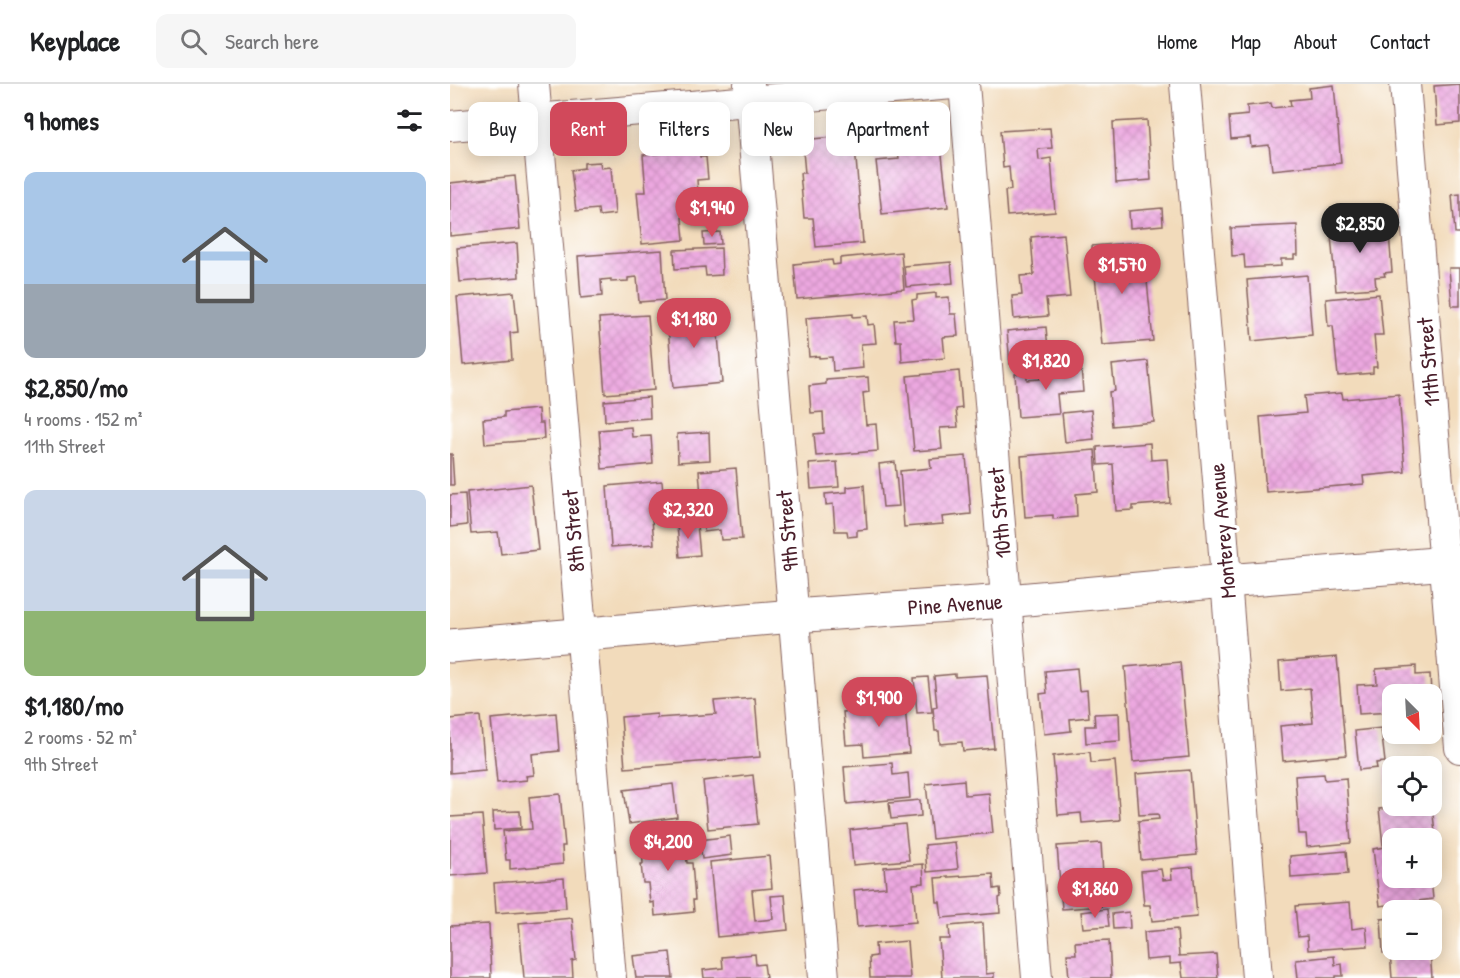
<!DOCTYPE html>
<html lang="en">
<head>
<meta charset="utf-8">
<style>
	:root { --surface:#fff; --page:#f6f6f6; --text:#202124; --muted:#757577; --line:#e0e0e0; --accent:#d1495b }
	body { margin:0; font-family:"Patrick Hand",sans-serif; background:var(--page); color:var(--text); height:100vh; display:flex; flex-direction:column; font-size:22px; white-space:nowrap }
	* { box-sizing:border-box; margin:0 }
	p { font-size:20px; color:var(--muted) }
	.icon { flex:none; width:33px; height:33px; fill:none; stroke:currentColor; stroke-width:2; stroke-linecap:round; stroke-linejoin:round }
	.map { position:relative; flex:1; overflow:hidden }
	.sheet { display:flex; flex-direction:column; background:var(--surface); width:450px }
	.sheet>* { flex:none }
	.top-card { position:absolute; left:18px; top:18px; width:570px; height:54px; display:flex; gap:12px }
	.needle { width:39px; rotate:156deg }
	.tools { position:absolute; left:932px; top:600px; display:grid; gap:12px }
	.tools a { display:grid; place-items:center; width:60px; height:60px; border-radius:12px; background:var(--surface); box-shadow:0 3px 15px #0003; font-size:30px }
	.price { position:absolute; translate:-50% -51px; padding:0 14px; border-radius:21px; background:var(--accent); color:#fff; font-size:20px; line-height:39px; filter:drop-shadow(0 2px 3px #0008) }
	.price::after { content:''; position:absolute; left:50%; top:36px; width:18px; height:14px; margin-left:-9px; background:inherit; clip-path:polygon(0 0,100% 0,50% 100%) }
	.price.current { background:#222; color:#fff }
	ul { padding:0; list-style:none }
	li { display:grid; align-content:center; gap:12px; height:318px; padding:0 24px }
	li span { display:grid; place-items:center; height:186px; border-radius:12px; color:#555 }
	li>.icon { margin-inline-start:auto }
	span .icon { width:108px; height:108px; fill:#fffc; stroke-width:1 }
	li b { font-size:26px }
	h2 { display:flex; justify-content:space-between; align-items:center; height:72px; padding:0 24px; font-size:26px }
	.chip { padding:0 21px; border-radius:12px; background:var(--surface); box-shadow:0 3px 15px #0003; font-size:21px; line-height:54px }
	.chip.current { background:var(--accent); color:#fff }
	header { display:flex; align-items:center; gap:36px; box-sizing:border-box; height:84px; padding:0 30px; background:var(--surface); border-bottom:2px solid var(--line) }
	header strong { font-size:28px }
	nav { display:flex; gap:33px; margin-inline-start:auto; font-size:21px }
	.search { width:420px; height:54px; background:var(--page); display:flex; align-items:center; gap:15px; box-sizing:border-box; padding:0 21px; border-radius:12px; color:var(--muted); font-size:22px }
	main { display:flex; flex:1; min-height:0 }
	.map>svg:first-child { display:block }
</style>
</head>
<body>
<header>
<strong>Keyplace</strong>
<div class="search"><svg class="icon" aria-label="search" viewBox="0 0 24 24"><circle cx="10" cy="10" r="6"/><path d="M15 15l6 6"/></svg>Search here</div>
<nav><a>Home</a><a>Map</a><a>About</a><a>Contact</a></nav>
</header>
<main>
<section class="sheet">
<h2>9 homes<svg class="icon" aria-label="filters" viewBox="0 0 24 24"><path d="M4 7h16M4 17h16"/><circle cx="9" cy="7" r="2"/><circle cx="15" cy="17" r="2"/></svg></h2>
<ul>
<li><span style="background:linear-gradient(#a9c7e8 60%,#9aa5b1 0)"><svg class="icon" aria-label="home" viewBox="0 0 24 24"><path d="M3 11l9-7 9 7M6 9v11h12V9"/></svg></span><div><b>$2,850/mo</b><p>4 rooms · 152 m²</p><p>11th Street</p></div></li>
<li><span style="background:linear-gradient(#c9d6e8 65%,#8fb573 0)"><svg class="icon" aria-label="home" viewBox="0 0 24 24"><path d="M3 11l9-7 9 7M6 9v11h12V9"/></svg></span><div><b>$1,180/mo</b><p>2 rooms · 52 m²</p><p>9th Street</p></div></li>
</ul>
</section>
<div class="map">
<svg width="1010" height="894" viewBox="0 0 1010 894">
	<defs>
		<pattern id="building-cross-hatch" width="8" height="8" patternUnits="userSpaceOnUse" patternTransform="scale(1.5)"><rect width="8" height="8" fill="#eca8e0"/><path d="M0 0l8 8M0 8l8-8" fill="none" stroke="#cc90c0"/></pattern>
	</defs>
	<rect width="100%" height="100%" fill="#fff"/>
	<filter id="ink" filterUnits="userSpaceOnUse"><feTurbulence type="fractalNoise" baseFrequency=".0167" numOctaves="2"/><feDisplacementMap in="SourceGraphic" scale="12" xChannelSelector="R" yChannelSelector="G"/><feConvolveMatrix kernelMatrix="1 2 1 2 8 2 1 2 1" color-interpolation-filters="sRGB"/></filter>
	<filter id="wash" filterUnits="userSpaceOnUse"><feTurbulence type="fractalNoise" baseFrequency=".008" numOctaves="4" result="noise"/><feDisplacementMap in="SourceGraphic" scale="24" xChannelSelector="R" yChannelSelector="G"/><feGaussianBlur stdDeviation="1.35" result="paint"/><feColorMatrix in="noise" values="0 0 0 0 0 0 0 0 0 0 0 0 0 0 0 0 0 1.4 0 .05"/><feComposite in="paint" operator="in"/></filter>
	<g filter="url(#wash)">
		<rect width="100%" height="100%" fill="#f2dbbb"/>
		<g id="blocks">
			<g fill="url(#building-cross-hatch)">
				<polygon points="1010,0 1010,39 987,41 984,2"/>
				<polygon points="884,1 891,79 822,86 819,61 801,63 800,53 781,55 779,33 798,31 797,22 821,19 822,24 841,22 840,16 860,14 859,4"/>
				<polygon points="697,36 701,96 666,99 663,38"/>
				<polygon points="600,44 602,64 588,65 589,76 601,74 605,128 557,132 555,107 561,106 559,83 553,84 550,47"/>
				<polygon points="404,51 413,159 366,163 363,134 354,134 350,89 355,89 352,56"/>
				<polygon points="490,54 498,123 432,130 426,77 449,75 447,58"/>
				<polygon points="249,66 250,73 256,73 258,95 247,96 248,110 230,112 234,156 192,160 187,108 196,108 193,71"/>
				<polygon points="150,78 151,84 161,83 165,130 149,132 148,125 126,127 121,86 134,84 134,79"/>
				<polygon points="65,92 70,145 0,152 0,99"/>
				<polygon points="1010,110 1010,149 1005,149 1002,111"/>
				<polygon points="712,124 713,141 680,144 679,127"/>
				<polygon points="938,136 942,188 934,189 935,192 925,193 926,204 886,207 880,141"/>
				<polygon points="847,141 848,171 844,171 844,175 831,175 831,182 795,184 794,171 782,172 781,144"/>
				<polygon points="270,148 271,160 254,161 253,149"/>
				<polygon points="614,150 620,213 596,215 598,232 564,235 562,212 572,211 570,192 584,191 581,153"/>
				<polygon points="688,158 690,187 696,187 703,257 652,261 642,162"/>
				<polygon points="67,159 69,193 10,198 7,164"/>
				<polygon points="271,164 272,191 256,192 255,183 225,185 224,166"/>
				<polygon points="212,166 215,216 189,218 187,193 178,194 178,197 161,198 161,195 151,196 152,212 131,214 128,172"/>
				<polygon points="451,168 454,205 347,215 344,180 382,176 383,181 390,180 390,174"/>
				<polygon points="501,178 503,199 456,203 454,182"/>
				<polygon points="999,184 1010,184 1010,222 1002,222"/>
				<polygon points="857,191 862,251 802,257 797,196"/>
				<polygon points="64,208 68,248 60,249 62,276 13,281 7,213"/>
				<polygon points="486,209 486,214 499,213 500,230 506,230 508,252 493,253 495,274 452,278 451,257 446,257 444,236 464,235 462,216 467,215 467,211"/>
				<polygon points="929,210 933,251 924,251 927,283 923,283 923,289 888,292 883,242 878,242 876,215"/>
				<polygon points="266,227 272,299 223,304 217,231"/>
				<polygon points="403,230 403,233 417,232 418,241 424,240 426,259 411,260 413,284 383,287 382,273 369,274 369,272 359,273 356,234"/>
				<polygon points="198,231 204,306 155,310 149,234"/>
				<polygon points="596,243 599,276 560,280 557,247"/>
				<polygon points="698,277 704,338 662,342 659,308 665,307 662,281"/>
				<polygon points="631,283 633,308 607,310 609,330 568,333 565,290 577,289 577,296 590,295 590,289 604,287 603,285"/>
				<polygon points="509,287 512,324 506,325 508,343 490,344 492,365 464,367 457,292"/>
				<polygon points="418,293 419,308 413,309 416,341 426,340 428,367 366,372 364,350 374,349 373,328 361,329 359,302 376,300 376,296"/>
				<polygon points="892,309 893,315 949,310 955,388 913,392 914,400 816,408 810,333 856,329 854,312"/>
				<polygon points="199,313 200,334 155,337 154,317"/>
				<polygon points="88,325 89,339 93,339 94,355 35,360 33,335 54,333 54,328"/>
				<polygon points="641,326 644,355 615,358 612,329"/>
				<polygon points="181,343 182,353 201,352 203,380 152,385 149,346"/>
				<polygon points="259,348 260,376 228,378 227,350"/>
				<polygon points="700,359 701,376 717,375 720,419 683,422 683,426 666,427 663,380 648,381 647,363"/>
				<polygon points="645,366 648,408 626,410 627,433 603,435 603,431 575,433 571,372"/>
				<polygon points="0,370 2,370 4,401 0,401"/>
				<polygon points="516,372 521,430 492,433 493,440 454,443 450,387 481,384 480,375"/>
				<polygon points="387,378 389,403 361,405 359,380"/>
				<polygon points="445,378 449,422 433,423 429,380"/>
				<polygon points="286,384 292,455 271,456 270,446 254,448 249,387"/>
				<polygon points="212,397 214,421 201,422 204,460 161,463 157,402"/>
				<polygon points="81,401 88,466 51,470 48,448 21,450 17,408"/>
				<polygon points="414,401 417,445 407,446 407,452 398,453 397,447 385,447 383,420 376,421 375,410 397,408 397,403"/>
				<polygon points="15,410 17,441 0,443 0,411"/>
				<polygon points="247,440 250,471 230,473 227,442"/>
				<polygon points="887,573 896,671 833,677 830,642 863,639 860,604 831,607 829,578"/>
				<polygon points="730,578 739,673 683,678 675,583"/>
				<polygon points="966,582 966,591 980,590 981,610 942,610 942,628 909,630 907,601 927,600 926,585"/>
				<polygon points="627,584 629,607 637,606 639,633 620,635 621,647 594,650 590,610 597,609 595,587"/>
				<polygon points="505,590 505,593 537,591 544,664 513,667 512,658 490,660 489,647 485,647 483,624 487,623 484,592"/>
				<polygon points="478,593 482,628 467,629 464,594"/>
				<polygon points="454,609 459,669 414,673 413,660 396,661 393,628 431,624 430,611"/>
				<polygon points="305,614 310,673 175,684 171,633 207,630 207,634 266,630 264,617"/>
				<polygon points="106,629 109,667 82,670 84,691 76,692 77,696 47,699 41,635"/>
				<polygon points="669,629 670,657 636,659 635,642 645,642 644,630"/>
				<polygon points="30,632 35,686 0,689 0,635"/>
				<polygon points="931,644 935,678 926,679 927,684 909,686 905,647"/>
				<polygon points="640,668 641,679 665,677 670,736 632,739 631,729 608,731 603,672"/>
				<polygon points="442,679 443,691 458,689 460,714 397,720 394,683"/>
				<polygon points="942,682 942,718 938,718 935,683"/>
				<polygon points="740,686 747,771 691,776 688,737 709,735 708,730 689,731 686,690"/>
				<polygon points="874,690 875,696 896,694 901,759 857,763 856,750 849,750 845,692"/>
				<polygon points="303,691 308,740 258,745 253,697"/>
				<polygon points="514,696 515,711 539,709 543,749 482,755 476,700"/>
				<polygon points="223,700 227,733 179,740 174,706"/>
				<polygon points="110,710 115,762 112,762 113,780 60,785 60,776 56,776 53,747 82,745 79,713"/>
				<polygon points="470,716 471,732 441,735 439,719"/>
				<polygon points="959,722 982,722 986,757 981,758 981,754 942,754 942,760 933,761 929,725"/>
				<polygon points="70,727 71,744 44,746 43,728"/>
				<polygon points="32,731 37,789 0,792 0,733"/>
				<polygon points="455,740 459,776 403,781 400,746"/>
				<polygon points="234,745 237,779 242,779 245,816 243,816 244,828 205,832 204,818 200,819 198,799 193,799 191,780 193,780 191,749"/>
				<polygon points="280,752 282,771 252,775 250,756"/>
				<polygon points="505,758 508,785 477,788 475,761"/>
				<polygon points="651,759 655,822 612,825 607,762"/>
				<polygon points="942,762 942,794 981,794 983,815 930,822 923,765"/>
				<polygon points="896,767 898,790 841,794 840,772"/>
				<polygon points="319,772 322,804 302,806 305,837 323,835 321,812 335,811 338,846 267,853 260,778"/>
				<polygon points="473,780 474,799 463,800 466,838 407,843 404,806 436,803 434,783"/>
				<polygon points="743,783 747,833 702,837 700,821 694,821 691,787 711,785 713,796 722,795 721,785"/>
				<polygon points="543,790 544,805 550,804 551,813 549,814 550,829 492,834 490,818 487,818 485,794"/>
				<polygon points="114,794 116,824 46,829 44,799"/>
				<polygon points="900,818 902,845 916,843 918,862 858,866 857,852 848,853 845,822"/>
				<polygon points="657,825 659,842 633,844 631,828"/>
				<polygon points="679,828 680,844 663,845 662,830"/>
				<polygon points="122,834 126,876 122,877 123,894 74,894 69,839"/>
				<polygon points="942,834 942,866 980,866 982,894 942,894 940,869 933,869 931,835"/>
				<polygon points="533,839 536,890 544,889 544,894 492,894 489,855 500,855 499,842"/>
				<polygon points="39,840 41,894 0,894 0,842"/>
				<polygon points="727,845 729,872 766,870 768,894 733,894 731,879 720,880 720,874 696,876 694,848"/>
				<polygon points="659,856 661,894 619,894 617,870 626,870 625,858"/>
				<polygon points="457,857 460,894 420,894 419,873 426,872 425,860"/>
				<polygon points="220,868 223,894 186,894 183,872"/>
				<polygon points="305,870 306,881 314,880 316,894 254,894 253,886 273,884 272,873"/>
				<polygon points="884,872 885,881 892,880 893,892 886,892 886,894 848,894 846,876"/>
			</g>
		</g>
	</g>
	<g filter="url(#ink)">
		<use href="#blocks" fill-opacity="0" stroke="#85615d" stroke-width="1.5"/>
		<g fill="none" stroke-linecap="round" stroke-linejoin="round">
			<defs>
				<g id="minor">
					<polyline points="84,0 161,894"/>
					<polyline points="299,0 374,894"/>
					<polyline points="514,0 587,894"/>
					<polyline points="735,0 772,444 807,894"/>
					<polyline points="955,0 1010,664"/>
					<polyline points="0,42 503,0"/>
				</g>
				<polyline id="secondary" points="0,562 343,532 556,517 776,497 1010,478"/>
			</defs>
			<use href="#minor" stroke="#85615d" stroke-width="32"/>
			<use href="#secondary" stroke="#85615d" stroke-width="35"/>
			<use href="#minor" stroke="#fff" stroke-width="30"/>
			<use href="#secondary" stroke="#fff" stroke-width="33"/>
		</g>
	</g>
	<g text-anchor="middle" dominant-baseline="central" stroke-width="6" stroke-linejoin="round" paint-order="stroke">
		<g font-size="22" fill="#4a1f2b" stroke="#fff">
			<text transform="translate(978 278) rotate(-95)">11th Street</text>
			<text transform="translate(549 429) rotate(-95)">10th Street</text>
			<text transform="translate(123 447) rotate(-95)">8th Street</text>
			<text transform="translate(337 447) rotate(-95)">9th Street</text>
			<text transform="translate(772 447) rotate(-95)">Monterey Avenue</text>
			<text transform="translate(505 520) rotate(-4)">Pine Avenue</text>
		</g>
	</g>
</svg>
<div class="tools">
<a><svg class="needle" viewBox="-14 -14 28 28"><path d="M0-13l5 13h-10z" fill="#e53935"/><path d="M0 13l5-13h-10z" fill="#757577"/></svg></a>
<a><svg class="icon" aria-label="locate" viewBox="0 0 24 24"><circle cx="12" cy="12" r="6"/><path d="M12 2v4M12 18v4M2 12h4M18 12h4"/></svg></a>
<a>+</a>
<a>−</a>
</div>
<b class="price" style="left:262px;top:154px">$1,940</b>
<b class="price current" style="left:910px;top:170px">$2,850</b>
<b class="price" style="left:672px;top:211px">$1,570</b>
<b class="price" style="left:244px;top:265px">$1,180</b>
<b class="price" style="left:596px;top:307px">$1,820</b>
<b class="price" style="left:238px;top:456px">$2,320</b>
<b class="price" style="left:429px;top:644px">$1,900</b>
<b class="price" style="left:218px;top:788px">$4,200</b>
<b class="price" style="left:645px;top:835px">$1,860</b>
<div class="top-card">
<a class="chip">Buy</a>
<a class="chip current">Rent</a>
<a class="chip">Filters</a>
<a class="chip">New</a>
<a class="chip">Apartment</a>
</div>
</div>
</main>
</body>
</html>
